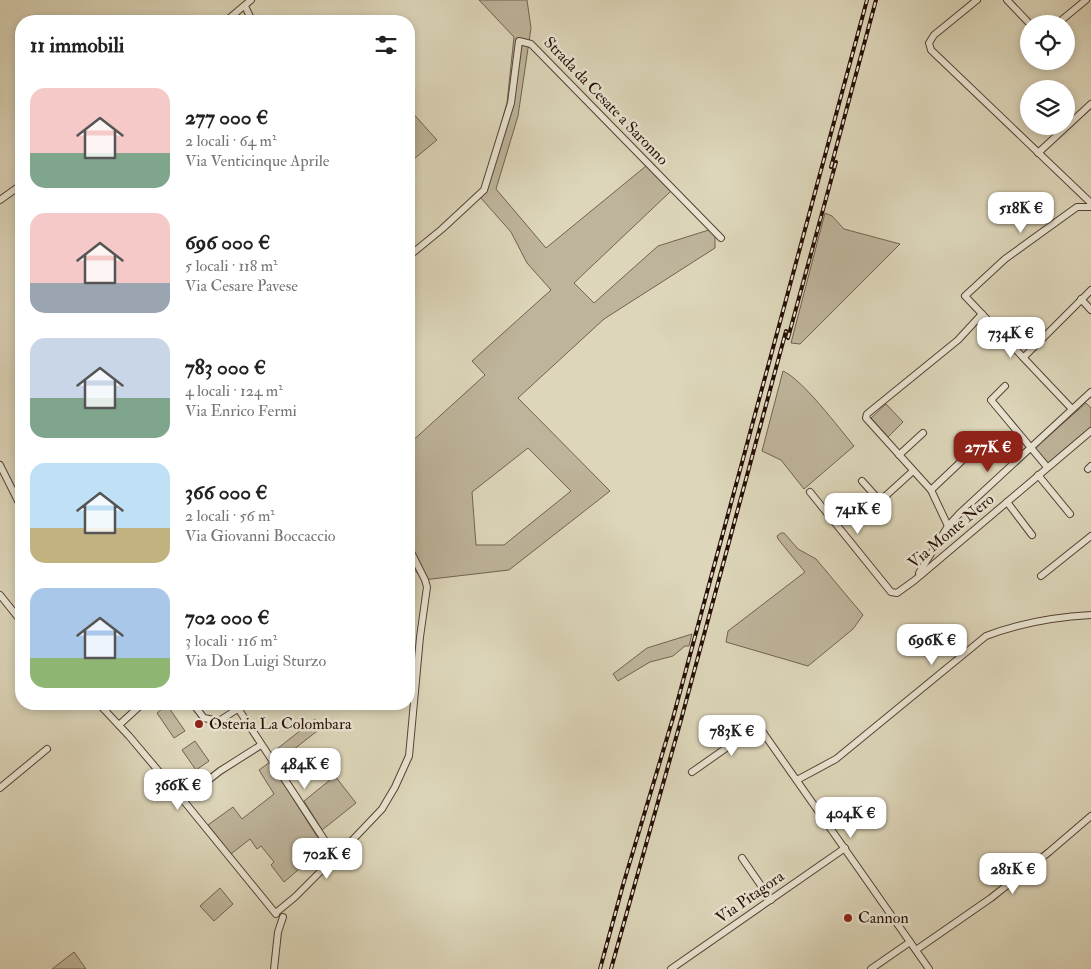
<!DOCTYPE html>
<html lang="it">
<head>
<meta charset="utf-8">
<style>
	:root { --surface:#fff; --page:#f6f6f6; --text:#222; --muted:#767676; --accent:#8f2418 }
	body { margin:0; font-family:"IM FELL Double Pica",serif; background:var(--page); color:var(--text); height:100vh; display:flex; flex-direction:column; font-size:19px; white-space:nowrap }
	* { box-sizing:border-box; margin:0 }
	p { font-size:16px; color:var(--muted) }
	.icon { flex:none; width:28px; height:28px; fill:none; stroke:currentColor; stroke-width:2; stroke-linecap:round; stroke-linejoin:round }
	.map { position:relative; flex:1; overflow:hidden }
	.sheet { position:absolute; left:15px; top:15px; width:400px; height:695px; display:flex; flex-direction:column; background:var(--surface); border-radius:20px; box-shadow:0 2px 8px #0003 }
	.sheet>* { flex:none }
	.tools { position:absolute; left:1020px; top:15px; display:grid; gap:10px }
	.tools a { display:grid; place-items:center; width:55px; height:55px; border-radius:50%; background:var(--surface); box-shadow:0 2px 8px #0003; font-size:25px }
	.price { position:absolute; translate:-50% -42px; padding:0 11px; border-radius:10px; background:#fff; color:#222; font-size:16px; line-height:32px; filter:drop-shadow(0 1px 2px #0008) }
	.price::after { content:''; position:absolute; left:50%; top:30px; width:15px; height:11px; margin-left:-8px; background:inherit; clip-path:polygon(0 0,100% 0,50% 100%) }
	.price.active { background:var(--accent); color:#fff }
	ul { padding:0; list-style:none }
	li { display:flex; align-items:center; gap:15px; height:125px; padding:0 15px }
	li span { display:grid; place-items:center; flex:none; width:140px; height:100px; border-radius:15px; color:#555 }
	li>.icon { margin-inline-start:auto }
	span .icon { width:60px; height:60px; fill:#fffc; stroke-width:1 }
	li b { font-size:21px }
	h2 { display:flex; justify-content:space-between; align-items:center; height:60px; padding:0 15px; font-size:21px }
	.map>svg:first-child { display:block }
</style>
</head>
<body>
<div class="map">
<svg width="1091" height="969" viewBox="0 0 1091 969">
	<rect width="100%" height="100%" fill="#ddd6ba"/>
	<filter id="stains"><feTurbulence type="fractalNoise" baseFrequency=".004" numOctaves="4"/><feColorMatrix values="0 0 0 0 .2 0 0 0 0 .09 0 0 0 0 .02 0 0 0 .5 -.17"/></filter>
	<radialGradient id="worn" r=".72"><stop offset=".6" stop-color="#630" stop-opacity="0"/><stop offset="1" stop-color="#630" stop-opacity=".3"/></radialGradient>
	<g fill="#beb49b" stroke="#726250" fill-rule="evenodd">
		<path d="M479,0H527L531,28L518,116L496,189L546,248L646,166L671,191L574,283L594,303L658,246L715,228V248L604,319L518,398L610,491L509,570L423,580L409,563V444L485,375L472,361L551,290L527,263L511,232L480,197L507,103L514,37ZM528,448L571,491L504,545H476L472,492Z"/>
		<polygon points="409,109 437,140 409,163"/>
		<polygon points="825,213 832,216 844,229 900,244 800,344 791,343"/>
		<path d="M783,371C802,379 839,428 854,446L804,489L781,460L762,451Z"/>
		<polygon points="1086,403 1091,408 1091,429 1049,464 1035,448"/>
		<polygon points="886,404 903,422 888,437 871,418"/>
		<polygon points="781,533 784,533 798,549 816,559 863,615 853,629 808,666 726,642 728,631 805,572 778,539 777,536"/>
		<polygon points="692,634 689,646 685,646 673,656 650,662 618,681 613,674 647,648"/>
		<polygon points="167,705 185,731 174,738 157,713"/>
		<polygon points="315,719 321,728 279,761 273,752"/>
		<polygon points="195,741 209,761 196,770 182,750"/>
		<polygon points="270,762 328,854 327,861 319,852 284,882 271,865 274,862 261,846 257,849 250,839 231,854 208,825 233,807 242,819 274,794 259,770"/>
		<polygon points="335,776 356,803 322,830 304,801"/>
		<polygon points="220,888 233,904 214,921 200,906"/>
		<polygon points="74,952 86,969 52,969"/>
	</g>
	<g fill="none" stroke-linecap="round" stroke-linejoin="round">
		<defs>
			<g id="minor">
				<polyline points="977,0 934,35 929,43 931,50 1091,203"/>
				<polyline points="1007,0 1028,22"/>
				<polyline points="245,6 252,21"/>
				<polyline points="226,21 251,0"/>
				<polyline points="1058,23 1086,0"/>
				<polyline points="1038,153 1091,104"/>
				<polyline points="0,200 21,185"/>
				<polyline points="409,256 442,229 484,190 511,103 519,41 531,44 721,238"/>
				<polyline points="1081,299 1091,310"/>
				<polyline points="1024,357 1091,290"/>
				<polyline points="1005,386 991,400 1047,467"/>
				<polyline points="1072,409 965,296 1005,259 1077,207 1091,207"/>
				<polyline points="899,455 923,433"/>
				<polyline points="0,465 21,507"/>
				<polyline points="1088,469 1091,466"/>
				<polyline points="1038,475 1070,514"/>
				<polyline points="862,481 880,501 913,471"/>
				<polyline points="931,490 968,455"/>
				<polyline points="810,492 891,592 897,593 915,580 1091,431"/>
				<polyline points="1007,502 1032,535"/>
				<polyline points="948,526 931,490 866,418 867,414 958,340 982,314"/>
				<polyline points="919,573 948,526 960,513 1091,392"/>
				<polyline points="1041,576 1091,536"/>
				<polyline points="0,595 21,621"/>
				<polyline points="99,704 129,736 183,800 276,914"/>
				<polyline points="193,704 204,718 219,721 236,710 239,710 333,853"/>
				<polyline points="755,721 929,969"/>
				<polyline points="119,725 142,704"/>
				<polyline points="692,772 759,725"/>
				<path d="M797,780L836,759L986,636C1020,623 1054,617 1091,615"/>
				<polyline points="0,788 47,749"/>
				<polyline points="183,800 220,771 261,745"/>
				<polyline points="333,853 343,850 382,809 395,787 409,756 420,637 427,587 425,580 409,548"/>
				<polyline points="742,858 771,900"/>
				<polyline points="278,911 295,897 330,862 332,859 333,853"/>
				<polyline points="916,950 991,898 1049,852 1091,816"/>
				<polyline points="274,969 278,932 283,917"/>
				<polyline points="671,969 845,848"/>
				<polyline points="871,969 910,942"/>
			</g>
		</defs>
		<use href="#minor" stroke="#544133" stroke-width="8"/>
		<use href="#minor" stroke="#e9e4d2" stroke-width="6"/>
		<defs>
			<g id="rail">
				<polyline points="831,167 876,0"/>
				<polyline points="788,338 836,162"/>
				<polyline points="600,969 623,885 673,718 867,0"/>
				<polyline points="611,969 681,720 786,331"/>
			</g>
		</defs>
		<use href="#rail" stroke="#270f06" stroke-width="4"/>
		<use href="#rail" stroke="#e9e4d2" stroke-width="2" stroke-dasharray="5.5" stroke-linecap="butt"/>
	</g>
	<g fill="#8f2418" stroke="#e9e4d2" stroke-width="2">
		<circle cx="199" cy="724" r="5"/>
		<circle cx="848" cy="918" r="5"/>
	</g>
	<g text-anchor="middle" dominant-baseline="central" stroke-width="5" stroke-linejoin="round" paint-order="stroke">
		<g font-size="16" fill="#270f06" stroke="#e9e4d2">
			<text transform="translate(606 101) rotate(46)">Strada da Cesate a Saronno</text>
			<text transform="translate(951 531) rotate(-40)">Via Monte Nero</text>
			<text transform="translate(750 897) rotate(-35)">Via Pitagora</text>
		</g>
		<g font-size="16" fill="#270f06" stroke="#e9e4d2" text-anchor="start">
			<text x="209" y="724">Osteria La Colombara</text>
			<text x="858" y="918">Cannon</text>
		</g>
	</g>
	<rect width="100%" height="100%" filter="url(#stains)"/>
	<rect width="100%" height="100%" fill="url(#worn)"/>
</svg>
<div class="tools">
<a><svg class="icon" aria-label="locate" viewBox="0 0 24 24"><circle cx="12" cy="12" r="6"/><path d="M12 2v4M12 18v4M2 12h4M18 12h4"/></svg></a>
<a><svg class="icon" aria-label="layers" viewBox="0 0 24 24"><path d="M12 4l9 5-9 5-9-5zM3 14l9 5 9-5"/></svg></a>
</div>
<b class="price" style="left:1021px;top:234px">518K €</b>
<b class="price" style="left:1011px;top:359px">734K €</b>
<b class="price active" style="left:988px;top:473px">277K €</b>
<b class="price" style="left:858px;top:535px">741K €</b>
<b class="price" style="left:932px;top:666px">696K €</b>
<b class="price" style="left:732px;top:757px">783K €</b>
<b class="price" style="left:305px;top:790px">484K €</b>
<b class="price" style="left:178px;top:811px">366K €</b>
<b class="price" style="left:851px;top:839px">404K €</b>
<b class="price" style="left:327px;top:880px">702K €</b>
<b class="price" style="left:1013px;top:895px">281K €</b>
<section class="sheet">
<h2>11 immobili<svg class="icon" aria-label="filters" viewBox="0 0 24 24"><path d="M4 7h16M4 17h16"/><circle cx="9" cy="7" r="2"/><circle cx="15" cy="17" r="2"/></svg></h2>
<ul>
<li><span style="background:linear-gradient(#f6c9c9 65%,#7fa58c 0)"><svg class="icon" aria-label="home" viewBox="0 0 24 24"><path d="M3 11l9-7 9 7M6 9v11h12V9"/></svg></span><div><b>277 000 €</b><p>2 locali · 64 m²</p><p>Via Venticinque Aprile</p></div></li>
<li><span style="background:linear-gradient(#f6c9c9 70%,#9aa5b1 0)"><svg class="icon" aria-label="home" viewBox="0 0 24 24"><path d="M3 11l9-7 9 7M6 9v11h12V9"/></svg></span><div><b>696 000 €</b><p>5 locali · 118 m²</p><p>Via Cesare Pavese</p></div></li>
<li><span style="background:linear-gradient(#c9d6e8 60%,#7fa58c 0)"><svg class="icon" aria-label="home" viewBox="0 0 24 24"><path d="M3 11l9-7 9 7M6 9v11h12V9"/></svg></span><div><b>783 000 €</b><p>4 locali · 124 m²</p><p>Via Enrico Fermi</p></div></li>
<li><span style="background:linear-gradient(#bfe0f5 65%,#c2b280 0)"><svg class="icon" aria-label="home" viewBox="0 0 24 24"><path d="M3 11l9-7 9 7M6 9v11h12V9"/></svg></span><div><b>366 000 €</b><p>2 locali · 56 m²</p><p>Via Giovanni Boccaccio</p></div></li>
<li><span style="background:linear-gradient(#a9c7e8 70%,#8fb573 0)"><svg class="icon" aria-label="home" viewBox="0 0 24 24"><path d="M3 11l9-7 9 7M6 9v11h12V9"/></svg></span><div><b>702 000 €</b><p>3 locali · 116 m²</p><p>Via Don Luigi Sturzo</p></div></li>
</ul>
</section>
</div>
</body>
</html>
